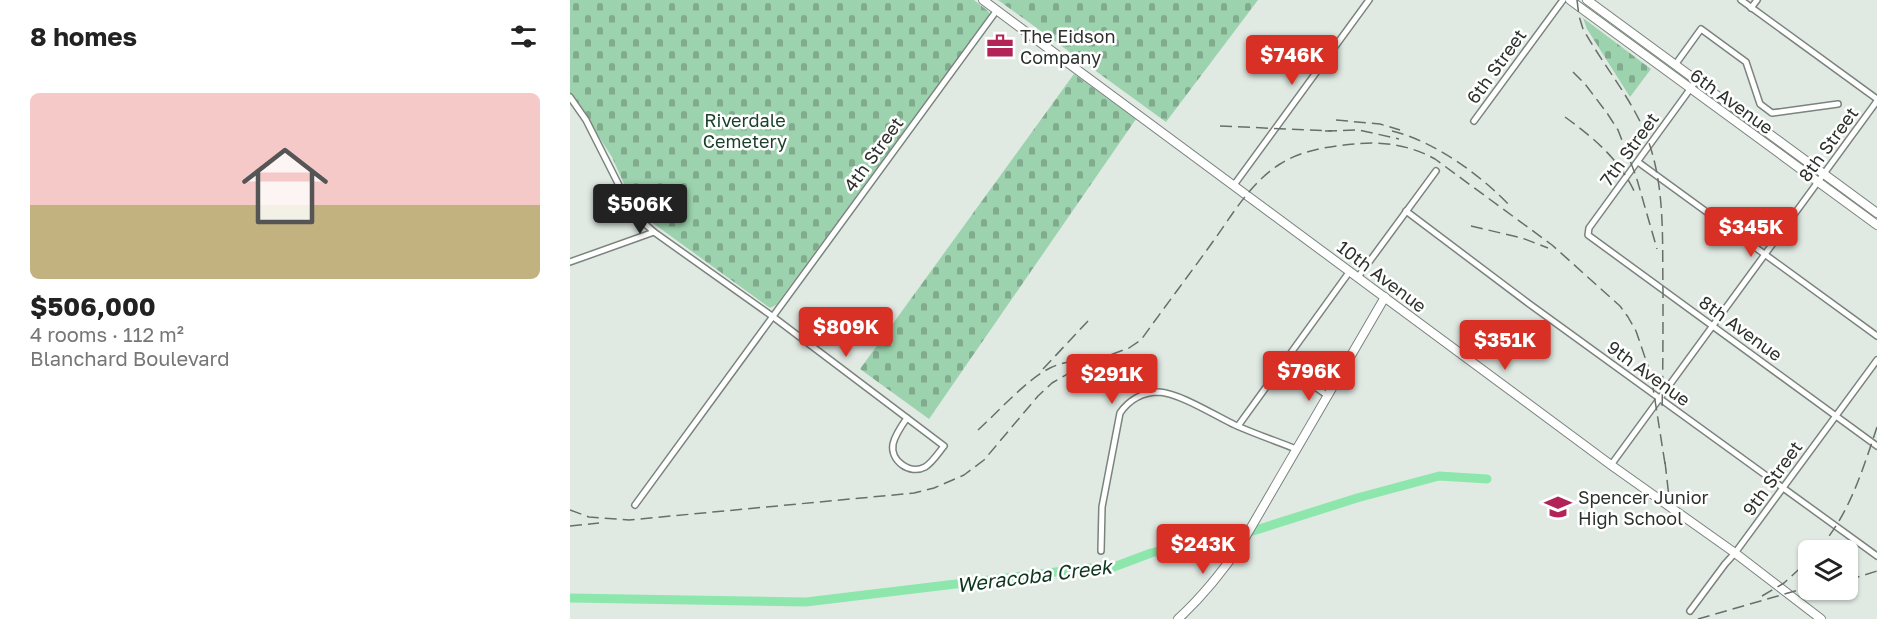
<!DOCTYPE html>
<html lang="en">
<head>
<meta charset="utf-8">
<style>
	:root { --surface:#fff; --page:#f2f2f2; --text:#222; --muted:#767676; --accent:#d93025 }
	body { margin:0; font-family:"Golos Text",sans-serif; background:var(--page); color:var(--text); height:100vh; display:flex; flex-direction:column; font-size:22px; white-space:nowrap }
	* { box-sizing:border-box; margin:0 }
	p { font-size:20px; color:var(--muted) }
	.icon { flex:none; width:33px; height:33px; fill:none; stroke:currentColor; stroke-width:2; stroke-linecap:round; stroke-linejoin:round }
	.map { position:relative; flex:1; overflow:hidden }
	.side { display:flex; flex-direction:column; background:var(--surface); width:570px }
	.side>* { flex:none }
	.controls { position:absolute; left:1228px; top:540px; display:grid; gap:12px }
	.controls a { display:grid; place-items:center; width:60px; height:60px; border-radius:9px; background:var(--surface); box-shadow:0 2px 4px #0004; font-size:30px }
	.price { position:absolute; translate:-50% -51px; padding:0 14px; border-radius:6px; background:var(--accent); color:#fff; font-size:20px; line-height:39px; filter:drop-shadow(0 2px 3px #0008) }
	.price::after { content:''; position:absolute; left:50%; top:36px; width:18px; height:14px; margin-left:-9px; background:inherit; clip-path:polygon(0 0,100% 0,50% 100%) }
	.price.selected { background:#222; color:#fff }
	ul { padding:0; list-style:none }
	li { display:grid; align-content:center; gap:12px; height:318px; padding:0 30px }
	li span { display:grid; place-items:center; height:186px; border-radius:9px; color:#555 }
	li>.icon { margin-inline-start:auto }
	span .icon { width:108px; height:108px; fill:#fffc; stroke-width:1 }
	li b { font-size:26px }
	h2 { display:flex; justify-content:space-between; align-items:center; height:72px; padding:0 30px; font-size:26px }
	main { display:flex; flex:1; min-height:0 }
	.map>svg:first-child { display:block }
</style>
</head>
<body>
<main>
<section class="side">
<h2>8 homes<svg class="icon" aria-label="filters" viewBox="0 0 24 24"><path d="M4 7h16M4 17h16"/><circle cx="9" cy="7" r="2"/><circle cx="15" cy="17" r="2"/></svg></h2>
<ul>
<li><span style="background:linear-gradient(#f6c9c9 60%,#c2b280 0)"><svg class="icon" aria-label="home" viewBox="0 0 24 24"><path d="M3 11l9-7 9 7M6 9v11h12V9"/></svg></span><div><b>$506,000</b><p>4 rooms · 112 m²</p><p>Blanchard Boulevard</p></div></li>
</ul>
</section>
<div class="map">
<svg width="1307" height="619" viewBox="0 0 1307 619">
	<defs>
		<pattern id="cemetery-stones" width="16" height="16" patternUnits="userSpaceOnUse" patternTransform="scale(1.5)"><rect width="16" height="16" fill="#9cd2ad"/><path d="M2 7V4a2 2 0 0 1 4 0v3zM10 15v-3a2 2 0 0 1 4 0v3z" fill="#80ab8d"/></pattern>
	</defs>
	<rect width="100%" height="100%" fill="#e0eae3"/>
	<g fill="url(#cemetery-stones)">
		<polygon points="0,0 404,0 418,11 420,14 206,305 200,308 73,216 63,204 42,157 0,93"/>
		<polygon points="428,0 688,0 596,122"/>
		<polygon points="1013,18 1081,69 1060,97 1017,29"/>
		<polygon points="504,74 566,119 359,419 290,369"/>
	</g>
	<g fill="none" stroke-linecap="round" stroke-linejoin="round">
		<polyline stroke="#8de7ad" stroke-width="9" points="0,598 236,602 519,568 541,568 581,553 621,543 668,535 686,530 787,498 869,476 917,479"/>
		<defs>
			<g id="street">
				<polyline points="1171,0 1307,99"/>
				<polyline points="1181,8 1187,0"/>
				<polyline points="1105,65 1131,29 1176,62 1190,104 1202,113 1268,104"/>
				<polyline points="1126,81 1019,228 1018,235 1307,446"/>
				<polyline points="0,97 16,120 63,213 84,232 202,316 337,418"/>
				<polyline points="904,121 993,0"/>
				<polyline points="1068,162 1307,336"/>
				<polyline points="664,185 799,0"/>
				<polyline points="836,211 958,303 1307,556"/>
				<polyline points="0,262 84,232"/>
				<polyline points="788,277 866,171"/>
				<polyline points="713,364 758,396"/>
				<path d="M337,418L374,446C369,452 362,463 355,467C340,475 320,461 323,444C325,435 332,425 337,418Z"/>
				<polyline points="668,426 780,271"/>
				<polyline points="1041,465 1307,101"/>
				<polyline points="65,505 427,10"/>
				<path d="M531,551L532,507L550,413C559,400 573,392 589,392C609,393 646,416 665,425C685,434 706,441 726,449"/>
				<polyline points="1120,611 1155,564 1165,553 1307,360"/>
			</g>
			<g id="secondary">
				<polyline points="413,0 1041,465 1165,553 1251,619"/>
				<polyline points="1000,0 1307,225"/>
				<polyline points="1017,0 1307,213"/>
				<path d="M608,619C633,596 653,571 672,543L815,297"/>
			</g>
		</defs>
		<use href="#street" stroke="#7a847d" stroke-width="8"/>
		<use href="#secondary" stroke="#7a847d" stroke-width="10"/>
		<use href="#street" stroke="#fff" stroke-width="5"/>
		<use href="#secondary" stroke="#fff" stroke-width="8"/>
		<g stroke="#686e6a" stroke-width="1.5" stroke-dasharray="12 6" stroke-linecap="butt">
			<path d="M1007,0L1009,16L1013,29C1032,63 1058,94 1074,130C1096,181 1092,238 1093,292C1093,332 1093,371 1092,411"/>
			<polyline points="1003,72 1015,84 1037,113 1048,130 1066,176 1087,249"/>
			<path d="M995,117C1024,138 1050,160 1065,193"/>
			<polyline points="766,120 810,124 830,130"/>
			<polyline points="650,126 762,131"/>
			<polyline points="755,131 789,130 829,139"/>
			<path d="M822,131C864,141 911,175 941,207"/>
			<polyline points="901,226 952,238 978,248"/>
			<polyline points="473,369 518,321"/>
			<path d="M408,430C429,411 456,380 480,368C492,362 505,361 518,360"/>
			<polyline points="1095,462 1100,506"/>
			<path d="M0,510L19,517L59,520L344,493L364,488L394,475L414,460L468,396L482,383L513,365L559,348L571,340C596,305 622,271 647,236C665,210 683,181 710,164C732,150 760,146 785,144C812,141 840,145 865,159L982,245L1050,306L1058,317L1066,331L1081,375L1096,470"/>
			<polyline points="0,526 29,523"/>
			<path d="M1248,550C1279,515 1292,472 1307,427"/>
			<polyline points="1278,580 1307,571"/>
			<polyline points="1192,596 1214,583 1239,560"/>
			<polyline points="1128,619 1239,587"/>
		</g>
	</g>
	<defs>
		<symbol id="office-bare" viewBox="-9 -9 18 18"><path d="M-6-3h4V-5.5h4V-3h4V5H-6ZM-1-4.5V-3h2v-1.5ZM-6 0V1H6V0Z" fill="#b22458" stroke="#fff" stroke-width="2.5" paint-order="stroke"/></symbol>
		<symbol id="school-bare" viewBox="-9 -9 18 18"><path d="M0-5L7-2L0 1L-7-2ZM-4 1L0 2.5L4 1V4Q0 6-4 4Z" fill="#b22458" stroke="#fff" stroke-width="2.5" paint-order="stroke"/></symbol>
	</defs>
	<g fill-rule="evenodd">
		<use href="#office-bare" x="411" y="27" width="38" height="38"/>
		<use href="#school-bare" x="969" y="488" width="38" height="38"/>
	</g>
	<g text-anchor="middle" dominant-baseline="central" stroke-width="5" stroke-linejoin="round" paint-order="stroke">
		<g font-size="18" fill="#2d312e" stroke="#fff" text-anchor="start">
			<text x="450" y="36">The Eidson<tspan x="450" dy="21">Company</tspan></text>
			<text x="1008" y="497">Spencer Junior<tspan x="1008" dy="21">High School</tspan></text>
		</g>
		<g font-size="18" fill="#2d312e" stroke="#fff">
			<text transform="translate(926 66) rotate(-54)">6th Street</text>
			<text transform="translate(1162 101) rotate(36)">6th Avenue</text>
			<text transform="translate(1258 144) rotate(-54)">8th Street</text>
			<text transform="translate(1059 149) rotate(-54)">7th Street</text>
			<text transform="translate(303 154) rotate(-54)">4th Street</text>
			<text transform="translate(812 276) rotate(37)">10th Avenue</text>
			<text transform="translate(1171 328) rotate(36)">8th Avenue</text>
			<text transform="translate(1079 373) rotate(36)">9th Avenue</text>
			<text transform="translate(1202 478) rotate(-54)">9th Street</text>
		</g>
		<g font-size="18" fill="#1a4029" stroke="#fff">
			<text x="175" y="120">Riverdale<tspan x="175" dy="21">Cemetery</tspan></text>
		</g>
		<g font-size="20" font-style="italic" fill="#103620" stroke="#fff">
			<text transform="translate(464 575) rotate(-7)">Weracoba Creek</text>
		</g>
	</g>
</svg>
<div class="controls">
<a><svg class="icon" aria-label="layers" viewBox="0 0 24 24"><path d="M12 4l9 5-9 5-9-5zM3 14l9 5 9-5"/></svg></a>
</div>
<b class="price" style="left:722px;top:86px">$746K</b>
<b class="price selected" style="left:70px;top:235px">$506K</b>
<b class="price" style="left:1181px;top:258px">$345K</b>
<b class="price" style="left:276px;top:358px">$809K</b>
<b class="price" style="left:935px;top:371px">$351K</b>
<b class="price" style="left:739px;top:402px">$796K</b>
<b class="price" style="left:542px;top:405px">$291K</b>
<b class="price" style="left:633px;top:575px">$243K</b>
</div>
</main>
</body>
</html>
